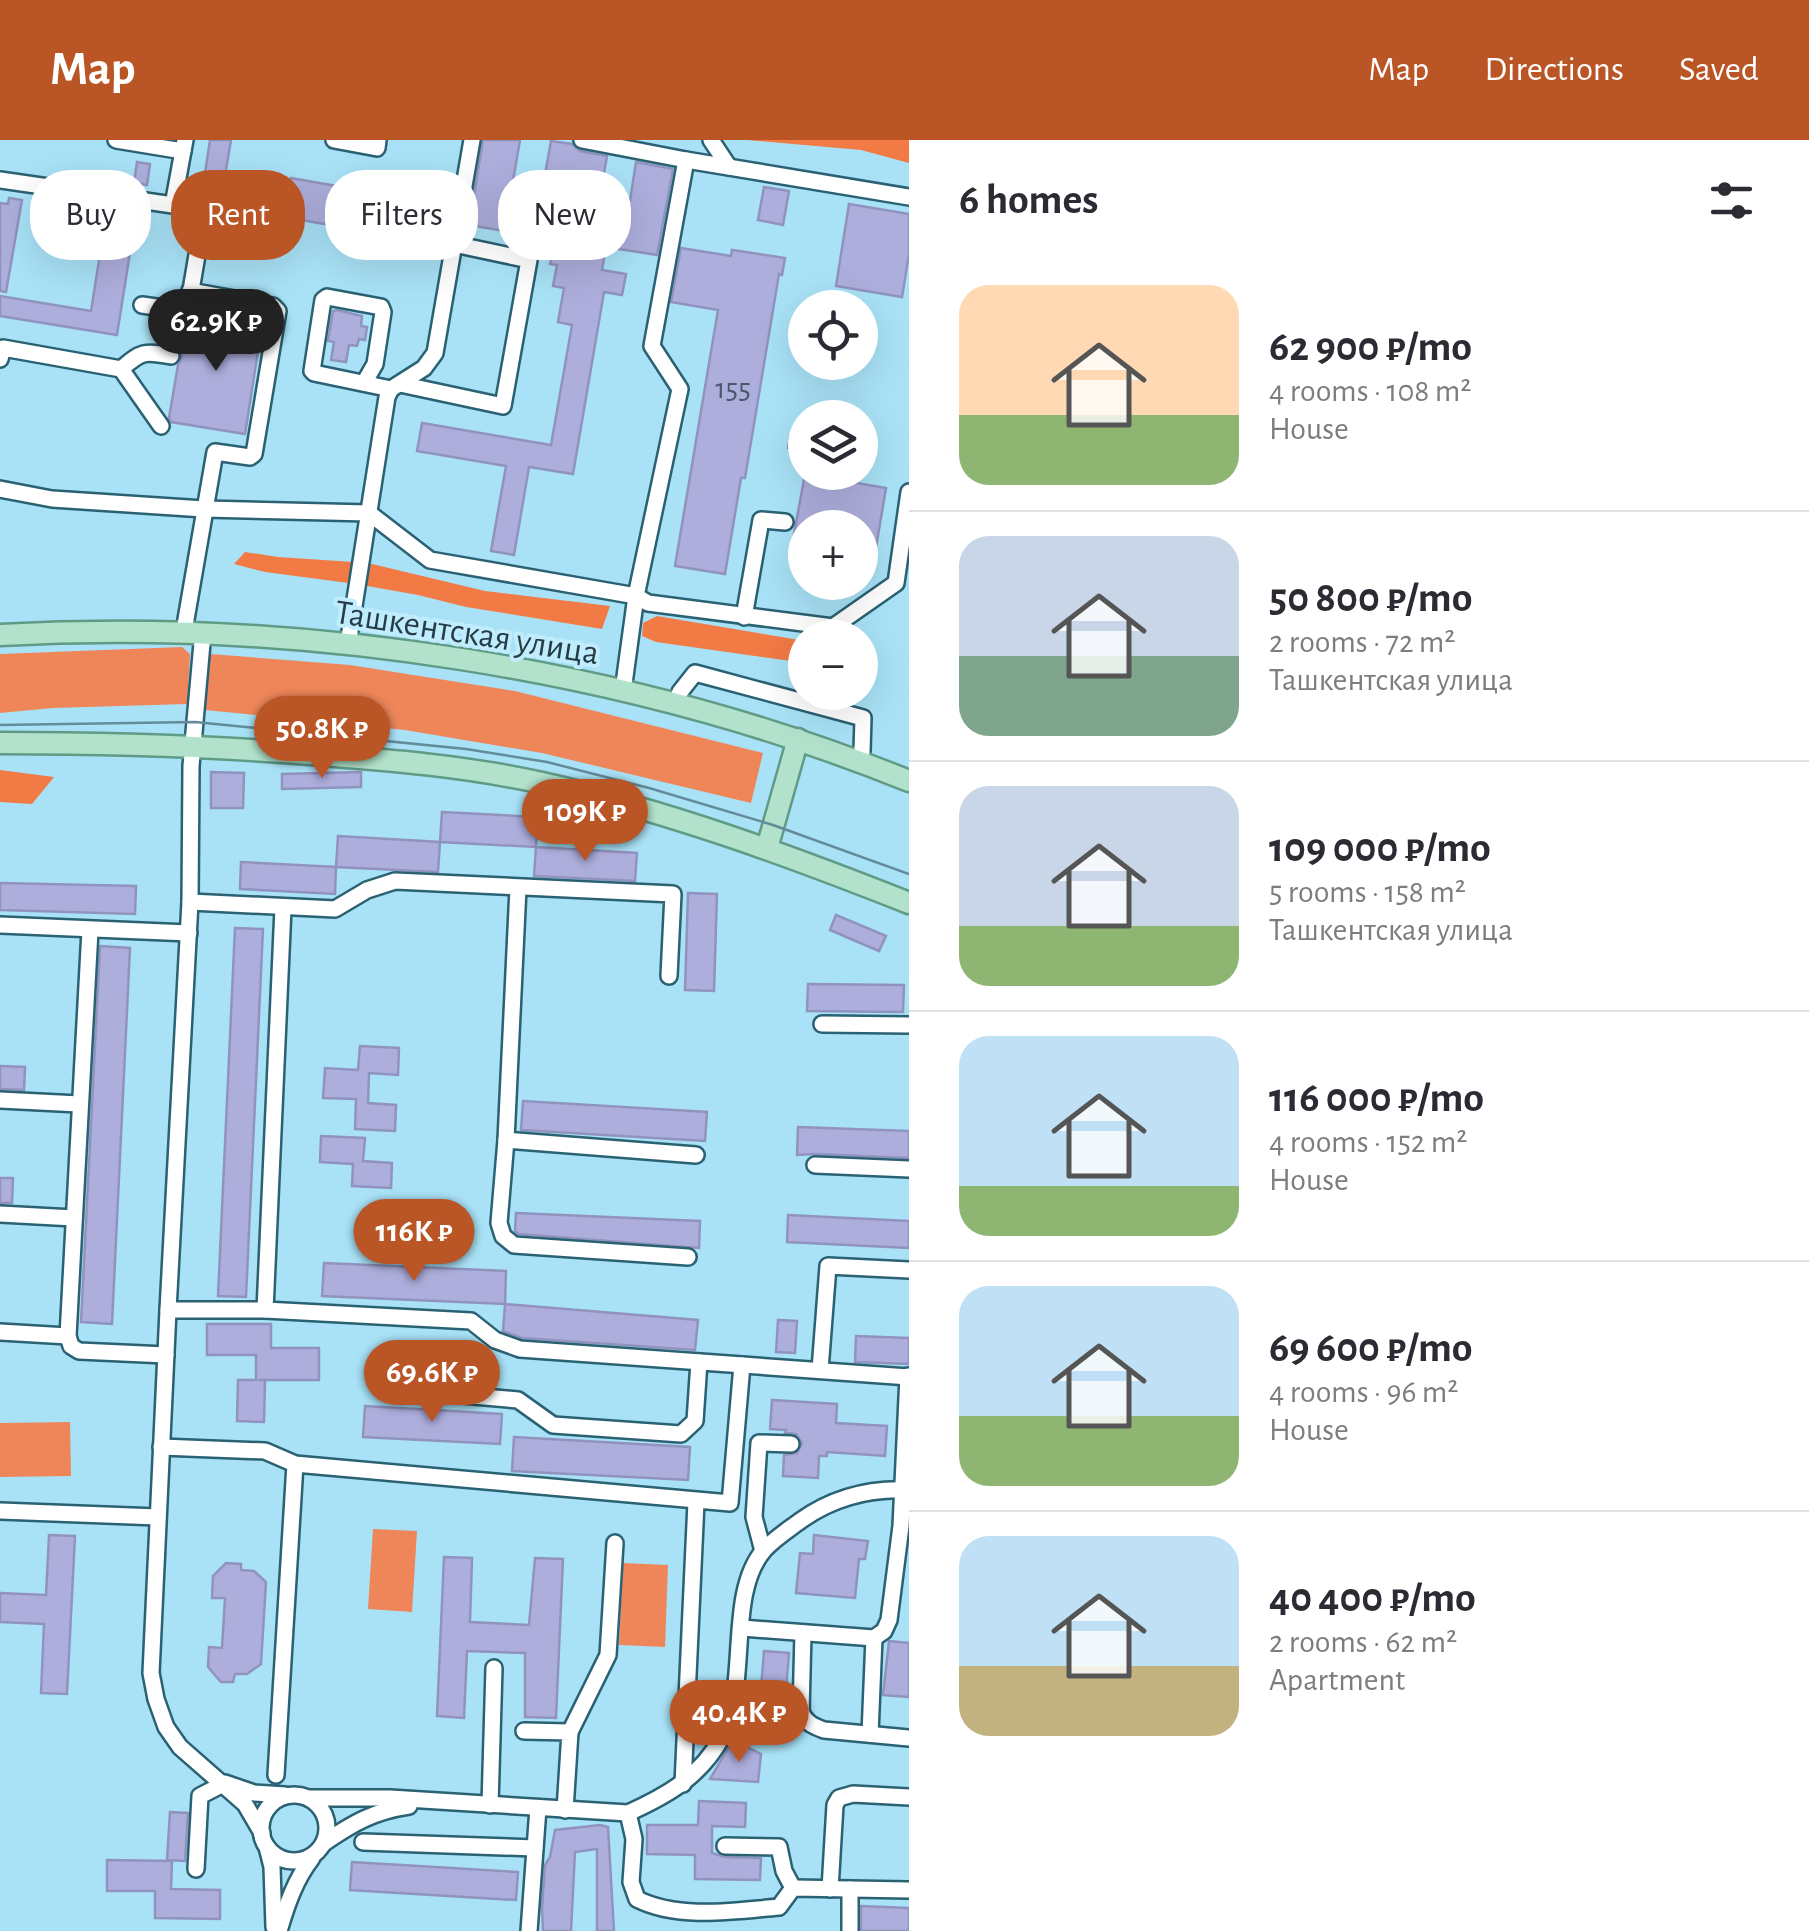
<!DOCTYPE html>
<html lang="en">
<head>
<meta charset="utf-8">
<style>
	:root { --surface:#fff; --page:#f2f2f3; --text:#2b2b33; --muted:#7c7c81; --line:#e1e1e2; --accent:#ba5526 }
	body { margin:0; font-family:"Alegreya Sans",sans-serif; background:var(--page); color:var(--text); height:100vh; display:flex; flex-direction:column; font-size:38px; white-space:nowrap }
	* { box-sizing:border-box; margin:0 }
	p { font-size:32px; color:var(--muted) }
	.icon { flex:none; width:55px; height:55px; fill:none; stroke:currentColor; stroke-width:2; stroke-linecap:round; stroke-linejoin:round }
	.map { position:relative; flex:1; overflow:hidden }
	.drawer { display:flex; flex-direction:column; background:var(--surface); width:900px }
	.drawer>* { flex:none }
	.hud { position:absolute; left:30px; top:30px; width:728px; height:90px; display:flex; gap:20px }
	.controls { position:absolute; left:788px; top:150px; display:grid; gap:20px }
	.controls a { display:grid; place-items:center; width:90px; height:90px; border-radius:50%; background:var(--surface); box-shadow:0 10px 40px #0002; font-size:50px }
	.price { position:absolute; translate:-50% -85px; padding:0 22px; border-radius:35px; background:var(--accent); color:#fff; font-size:32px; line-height:65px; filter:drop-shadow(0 2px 5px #0008) }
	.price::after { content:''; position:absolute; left:50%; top:60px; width:30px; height:22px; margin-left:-15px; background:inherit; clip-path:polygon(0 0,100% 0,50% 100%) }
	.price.selected { background:#222; color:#fff }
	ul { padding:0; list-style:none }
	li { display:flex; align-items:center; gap:30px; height:250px; padding:0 50px }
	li+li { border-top:2px solid var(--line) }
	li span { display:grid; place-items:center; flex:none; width:280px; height:200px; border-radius:30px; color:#555 }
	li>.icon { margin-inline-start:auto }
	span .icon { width:120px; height:120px; fill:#fffc; stroke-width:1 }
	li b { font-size:42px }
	h2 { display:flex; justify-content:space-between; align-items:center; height:120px; padding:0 50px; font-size:42px }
	.pill { padding:0 35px; border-radius:40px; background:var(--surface); box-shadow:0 10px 40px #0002; font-size:35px; line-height:90px }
	.pill.selected { background:var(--accent); color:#fff }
	header { display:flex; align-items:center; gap:60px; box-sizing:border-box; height:140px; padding:0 50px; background:var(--accent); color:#fff }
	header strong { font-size:48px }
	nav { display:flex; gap:55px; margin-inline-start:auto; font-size:35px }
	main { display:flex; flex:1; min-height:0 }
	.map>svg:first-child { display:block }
</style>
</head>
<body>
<header>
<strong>Map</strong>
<nav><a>Map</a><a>Directions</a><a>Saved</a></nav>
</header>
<main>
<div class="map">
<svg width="909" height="1791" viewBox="0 0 909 1791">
	<rect width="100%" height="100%" fill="#a9e2f7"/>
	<g fill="#ee865a">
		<polygon points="182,507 190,514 187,564 53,568 0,573 0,514"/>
		<polygon points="210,514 350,525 515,551 763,613 751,663 542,613 405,590 205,570"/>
		<polygon points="70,1282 71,1336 0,1337 0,1283"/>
		<polygon points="373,1389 417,1391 412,1472 368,1469"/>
		<polygon points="623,1423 668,1425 665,1507 619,1505"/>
	</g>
	<g fill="#f27a45">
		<polygon points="747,0 909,0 909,23 861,10"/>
		<polygon points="245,412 278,417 368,423 485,451 610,466 602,489 466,467 418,455 356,444 265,432 234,424"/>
		<polygon points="657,476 805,501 805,523 656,502 642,496 643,483"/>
		<polygon points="0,630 54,637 32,664 0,662"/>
	</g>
	<g fill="#adaedc" stroke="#9193bf" stroke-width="2.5">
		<polygon points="210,0 231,0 225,36 205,33"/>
		<polygon points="483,0 520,0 513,41 543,46 551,1 572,4 580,11 607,16 600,56 630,61 636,22 673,29 657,115 606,107 602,130 626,134 622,155 604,152 573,334 529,327 514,415 491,411 506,326 417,311 422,283 551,305 572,185 558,182 564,148 553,146 557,125 550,124 552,117 539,115 532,109 534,96 469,85"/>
		<polygon points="137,22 150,24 147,45 134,43"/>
		<polygon points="291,38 440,64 433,103 284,77"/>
		<polygon points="764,47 789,51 783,85 758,80"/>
		<polygon points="9,58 22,60 6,152 0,151 0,63 8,64"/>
		<polygon points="849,64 909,74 909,114 902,157 836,146"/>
		<polygon points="123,79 135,81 117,195 0,176 0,156 91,171 105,83 122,85"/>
		<polygon points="681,108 731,116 732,110 785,118 782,135 779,134 745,338 741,338 725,434 675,426 718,170 671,162"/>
		<polygon points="337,170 362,176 361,186 367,187 365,200 359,199 357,206 349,205 346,222 331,220 334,202 328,201 333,171"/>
		<polygon points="189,174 262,186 245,294 171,282 169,278 178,225 182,217 180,210 186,175"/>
		<polygon points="790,296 805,298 805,310 788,308"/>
		<polygon points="805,334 886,348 874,419 860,417 860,388 805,388 805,407 792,405"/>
		<polygon points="211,632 244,633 243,668 211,668"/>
		<polygon points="361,632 361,647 282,649 282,634"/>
		<polygon points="442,672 538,677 536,707 440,702"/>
		<polygon points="338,696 440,702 438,732 336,727"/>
		<polygon points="536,707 637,713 635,741 534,736"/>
		<polygon points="241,722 336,727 335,754 240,749"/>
		<polygon points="0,743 136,746 135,774 0,770"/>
		<polygon points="688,753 717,754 714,851 685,850"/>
		<polygon points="836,775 886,796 879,811 830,790"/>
		<polygon points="235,788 263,789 246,1157 218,1156"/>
		<polygon points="100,806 130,808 112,1184 81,1182"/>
		<polygon points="808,844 904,845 903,872 807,871"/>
		<polygon points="360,906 399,908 398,935 369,933 368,963 396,965 395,991 355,989 356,959 323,958 325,928 358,930"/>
		<polygon points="0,926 25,927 24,950 0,949"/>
		<polygon points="523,961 707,972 705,1001 521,990"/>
		<polygon points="798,987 909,991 909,1018 815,1014 797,1015"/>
		<polygon points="321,996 365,998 363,1021 392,1023 391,1048 352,1046 353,1024 320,1022"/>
		<polygon points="0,1038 13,1038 12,1063 0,1063"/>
		<polygon points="516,1073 700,1081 699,1108 518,1094 515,1091"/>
		<polygon points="788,1075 909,1081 909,1108 787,1102"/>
		<polygon points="324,1123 506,1131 505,1164 322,1156"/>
		<polygon points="505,1164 698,1180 695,1210 522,1198 503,1191"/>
		<polygon points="778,1180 797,1181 795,1213 776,1212"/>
		<polygon points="207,1184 271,1184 271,1208 319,1208 319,1240 258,1240 265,1240 264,1282 237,1281 238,1240 256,1240 256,1215 207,1215"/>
		<polygon points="856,1196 909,1198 909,1224 855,1222"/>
		<polygon points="772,1260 837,1264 836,1283 887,1286 885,1316 827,1312 827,1316 819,1316 818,1338 783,1336 784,1315 797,1313 802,1303 796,1294 785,1293 786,1290 770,1289"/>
		<polygon points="365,1266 502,1274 500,1304 363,1297"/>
		<polygon points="514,1297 690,1307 688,1340 512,1331"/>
		<polygon points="49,1395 75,1396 67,1554 41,1553 44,1484 0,1482 0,1453 46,1455"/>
		<polygon points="814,1395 868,1401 865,1419 859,1419 855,1458 796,1453 800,1413 813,1414"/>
		<polygon points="444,1417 472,1418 470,1482 529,1485 535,1418 563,1419 556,1578 525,1577 525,1513 467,1511 464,1578 437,1576"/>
		<polygon points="226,1423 241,1424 241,1430 254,1431 266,1442 261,1524 247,1534 235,1534 233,1542 221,1542 208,1527 209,1507 222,1508 225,1458 212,1458 213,1436"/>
		<polygon points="889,1501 909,1503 909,1557 883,1555"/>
		<polygon points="764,1511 789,1513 784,1575 759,1573"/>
		<polygon points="733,1600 761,1614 758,1642 710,1639"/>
		<polygon points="699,1661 746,1663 745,1687 712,1686 712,1713 725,1717 761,1718 760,1740 695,1739 695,1715 647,1714 647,1685 698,1685"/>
		<polygon points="170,1672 188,1673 185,1721 167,1720"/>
		<polygon points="600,1685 608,1687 614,1791 597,1791 597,1709 575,1712 571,1791 543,1791 542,1768 545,1725 550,1717 555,1690"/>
		<polygon points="107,1720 172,1721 171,1749 220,1750 220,1779 155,1778 155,1751 107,1751"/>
		<polygon points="352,1722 518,1732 516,1760 350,1750"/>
		<polygon points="861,1766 909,1768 909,1791 861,1791"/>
	</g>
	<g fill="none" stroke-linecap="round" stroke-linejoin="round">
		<defs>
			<g id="minor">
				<polyline points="116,0 183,11"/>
				<polyline points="334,0 377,8 378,0"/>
				<polyline points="582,0 686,20 909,57"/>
				<polyline points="711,0 729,27"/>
				<polyline points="0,40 173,65 185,0"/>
				<polyline points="142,165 170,169 189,162 204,74 173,65"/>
				<polyline points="0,219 3,208 121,229 161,286"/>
				<path d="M121,229C142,211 144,211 171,216"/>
				<polyline points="364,243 375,224 383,172 381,167 327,157 323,160 312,231 314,233 391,249"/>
				<polyline points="400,244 503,266 529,120 454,104"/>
				<polyline points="0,349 52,359 204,369 369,373 430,420 636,456 648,463 833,487 896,443 909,352"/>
				<polyline points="744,477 761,380 785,382"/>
				<polyline points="184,491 215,312 250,317 254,314 278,171 273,166 190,151"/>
				<polyline points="203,492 191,626 190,762 168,1170 151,1533 156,1559 166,1587 180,1607 245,1664 262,1693"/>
				<polyline points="348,504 387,257 391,249 424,228 435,213 472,0"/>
				<polyline points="623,551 636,456 680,249 652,206 686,20"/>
				<polyline points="675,564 680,552 695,533 863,578 862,611 859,621"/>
				<polyline points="518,748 506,1000 499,1083 503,1096 514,1105 688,1117"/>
				<polyline points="190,762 335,769 367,750 395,741 673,754 669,836"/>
				<polyline points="0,785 189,793"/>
				<polyline points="90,790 68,1196 71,1206 79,1211 166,1215"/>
				<polyline points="822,884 909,885"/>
				<polyline points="0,960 79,964"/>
				<polyline points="506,1000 696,1015"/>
				<polyline points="815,1025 909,1029"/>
				<polyline points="0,1074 74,1078"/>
				<polyline points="168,1170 265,1170 471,1181 495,1200 520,1209 909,1237"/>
				<polyline points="265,1170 283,768"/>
				<polyline points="0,1192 68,1196"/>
				<polyline points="820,1230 828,1126 909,1130"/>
				<polyline points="382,1248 518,1260 553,1285 681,1294 695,1281 699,1222"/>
				<polyline points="161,1307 265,1311 295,1324 730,1363 742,1225"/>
				<polyline points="0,1371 158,1377"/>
				<polyline points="763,1411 754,1377 759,1303 791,1304"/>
				<polyline points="742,1488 874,1498 884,1491 889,1480 901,1386 908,1236"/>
				<path d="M803,1493L801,1572C806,1583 813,1586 824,1590L909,1598"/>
				<polyline points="524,1591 570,1592 565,1670"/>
				<polyline points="570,1592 608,1515 615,1403"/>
				<polyline points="870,1594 874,1498"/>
				<polyline points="276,1635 295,1324"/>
				<polyline points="683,1644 696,1362"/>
				<circle cx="294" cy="1688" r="33"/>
				<path d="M309,1658H390L628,1673C668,1655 701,1636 722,1597C750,1544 726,1454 764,1410C774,1399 788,1390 800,1381C832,1358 869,1348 909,1350"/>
				<polyline points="490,1665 494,1528"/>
				<path d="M628,1673L634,1699L631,1742L637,1759C679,1780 734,1771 779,1767L793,1748L909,1750"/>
				<polyline points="363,1702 535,1708"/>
				<path d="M324,1703C353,1683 374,1671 409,1666"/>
				<polyline points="725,1706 779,1707 784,1731 793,1748"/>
				<polyline points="267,1707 272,1727 274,1787"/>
				<polyline points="196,1729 200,1656 225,1643 254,1653 285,1655"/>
				<polyline points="830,1749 835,1665 839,1658 853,1654 909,1657"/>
				<path d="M279,1791C287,1764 295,1740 312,1718"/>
				<polyline points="529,1791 538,1668"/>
				<polyline points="850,1791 850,1749"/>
			</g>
			<g id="major">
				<path d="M0,495C301,478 630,528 909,641"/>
				<path d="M0,603C104,603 206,606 310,614C388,620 466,626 542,643C668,671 790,716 909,763"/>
				<polyline points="767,708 798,599"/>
			</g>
		</defs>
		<use href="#minor" stroke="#2a6173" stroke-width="20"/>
		<use href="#major" stroke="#609b86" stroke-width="25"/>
		<use href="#minor" stroke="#fff" stroke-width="15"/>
		<use href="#major" stroke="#b2e2cb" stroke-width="20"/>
		<polyline stroke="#648b99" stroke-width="2.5" points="0,585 195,582 466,609 547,622 649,648 773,685 909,734"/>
	</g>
	<g text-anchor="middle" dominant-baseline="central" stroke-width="8" stroke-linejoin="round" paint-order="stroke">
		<g font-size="30" fill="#48596c">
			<text x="733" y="249">155</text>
		</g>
		<g font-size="35" fill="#263d46" stroke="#c0edfe">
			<text transform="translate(467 493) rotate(9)">Ташкентская улица</text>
		</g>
	</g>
</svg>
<div class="controls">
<a><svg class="icon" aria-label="locate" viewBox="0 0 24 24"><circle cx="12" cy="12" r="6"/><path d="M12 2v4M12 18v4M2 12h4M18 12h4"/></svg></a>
<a><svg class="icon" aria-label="layers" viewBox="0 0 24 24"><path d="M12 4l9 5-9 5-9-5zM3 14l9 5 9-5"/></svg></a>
<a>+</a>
<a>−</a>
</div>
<b class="price selected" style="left:216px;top:234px">62.9K ₽</b>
<b class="price" style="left:322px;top:641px">50.8K ₽</b>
<b class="price" style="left:585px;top:724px">109K ₽</b>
<b class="price" style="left:414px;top:1144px">116K ₽</b>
<b class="price" style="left:432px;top:1285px">69.6K ₽</b>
<b class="price" style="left:739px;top:1625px">40.4K ₽</b>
<div class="hud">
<a class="pill">Buy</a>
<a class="pill selected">Rent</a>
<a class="pill">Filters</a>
<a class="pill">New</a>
</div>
</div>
<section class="drawer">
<h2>6 homes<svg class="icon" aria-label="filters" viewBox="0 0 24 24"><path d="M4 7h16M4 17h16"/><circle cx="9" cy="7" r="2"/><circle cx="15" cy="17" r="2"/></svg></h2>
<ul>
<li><span style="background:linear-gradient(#ffd9b3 65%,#8fb573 0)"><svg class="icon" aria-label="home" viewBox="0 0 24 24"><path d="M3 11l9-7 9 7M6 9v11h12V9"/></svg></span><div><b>62 900 ₽/mo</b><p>4 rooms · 108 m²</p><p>House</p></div></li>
<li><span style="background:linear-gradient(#c9d6e8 60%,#7fa58c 0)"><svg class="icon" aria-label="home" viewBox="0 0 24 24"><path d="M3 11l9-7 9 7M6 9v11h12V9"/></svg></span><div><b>50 800 ₽/mo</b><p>2 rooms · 72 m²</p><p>Ташкентская улица</p></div></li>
<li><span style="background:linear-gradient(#c9d6e8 70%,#8fb573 0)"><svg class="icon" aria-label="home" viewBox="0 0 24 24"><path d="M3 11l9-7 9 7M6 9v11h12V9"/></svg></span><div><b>109 000 ₽/mo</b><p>5 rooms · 158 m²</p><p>Ташкентская улица</p></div></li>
<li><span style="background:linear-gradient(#bfe0f5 75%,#8fb573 0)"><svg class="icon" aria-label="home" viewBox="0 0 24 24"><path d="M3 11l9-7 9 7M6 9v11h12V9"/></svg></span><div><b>116 000 ₽/mo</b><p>4 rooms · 152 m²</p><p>House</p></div></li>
<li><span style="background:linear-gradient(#bfe0f5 65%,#8fb573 0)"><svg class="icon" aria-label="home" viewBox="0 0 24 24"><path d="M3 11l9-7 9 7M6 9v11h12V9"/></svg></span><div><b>69 600 ₽/mo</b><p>4 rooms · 96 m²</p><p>House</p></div></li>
<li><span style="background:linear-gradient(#bfe0f5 65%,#c2b280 0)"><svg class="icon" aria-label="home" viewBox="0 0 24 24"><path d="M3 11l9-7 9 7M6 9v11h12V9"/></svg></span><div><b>40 400 ₽/mo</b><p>2 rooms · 62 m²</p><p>Apartment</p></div></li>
</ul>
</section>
</main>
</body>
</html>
